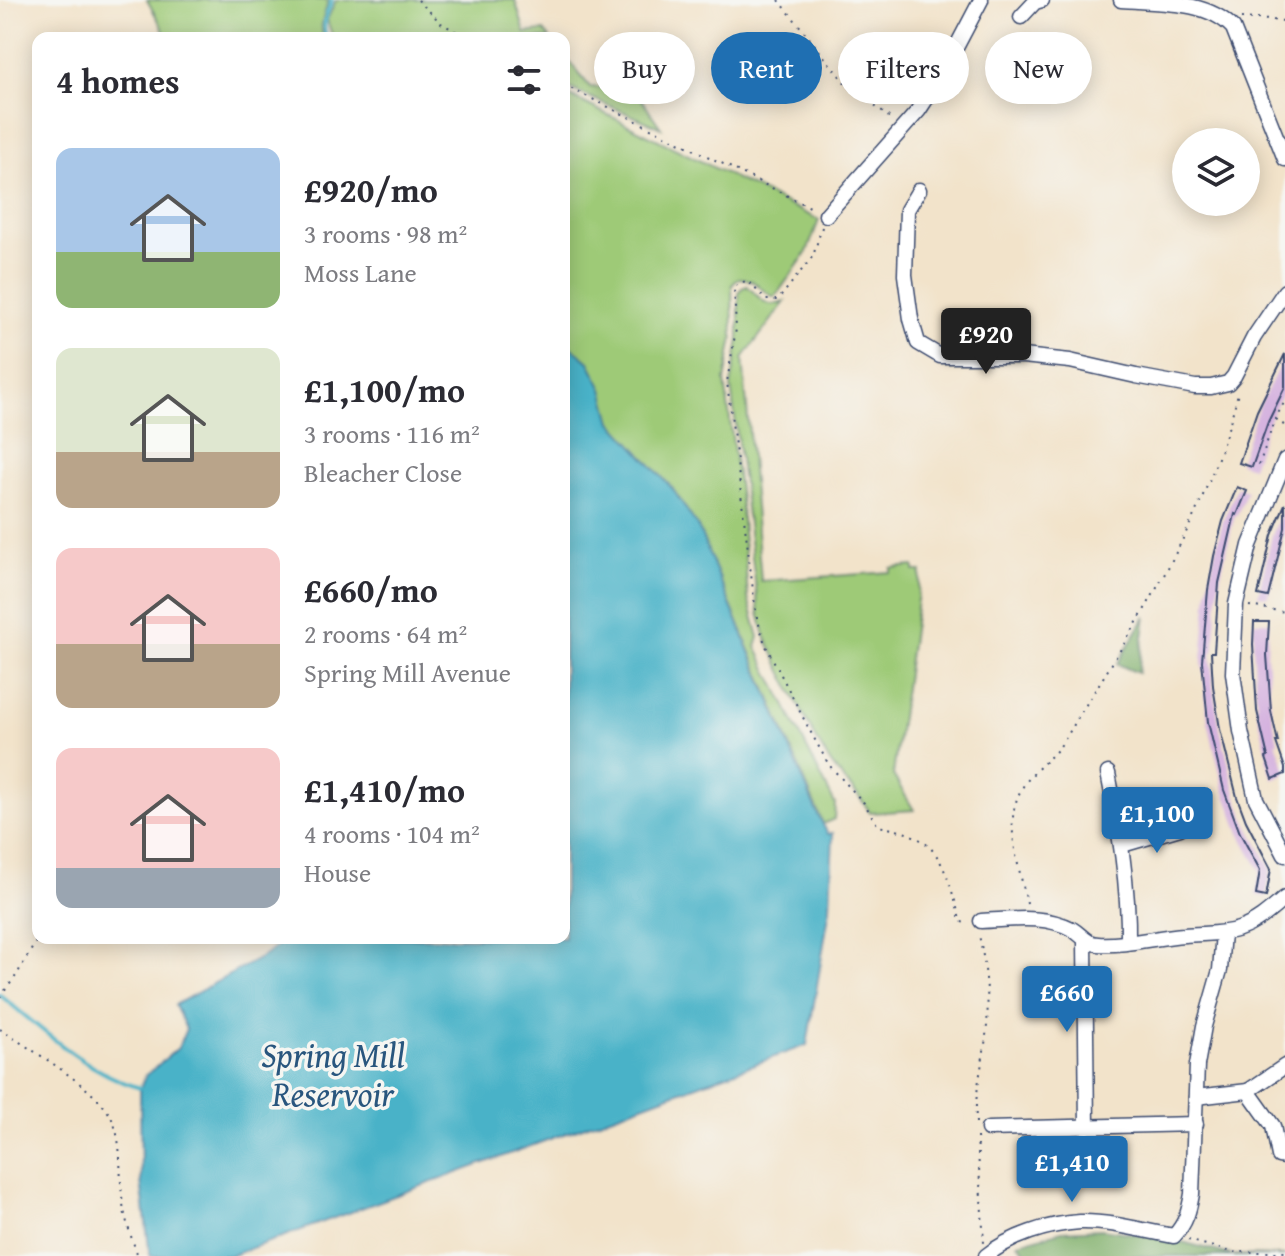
<!DOCTYPE html>
<html lang="en">
<head>
<meta charset="utf-8">
<style>
	:root { --surface:#fff; --page:#f2f2f3; --text:#2b2b33; --muted:#7c7c81; --accent:#1f6fb2 }
	body { margin:0; font-family:"Gentium Book Plus",serif; background:var(--page); color:var(--text); height:100vh; display:flex; flex-direction:column; font-size:30px; white-space:nowrap }
	* { box-sizing:border-box; margin:0 }
	p { font-size:26px; color:var(--muted) }
	.icon { flex:none; width:44px; height:44px; fill:none; stroke:currentColor; stroke-width:2; stroke-linecap:round; stroke-linejoin:round }
	.map { position:relative; flex:1; overflow:hidden }
	.drawer { position:absolute; left:32px; top:32px; width:538px; height:912px; display:flex; flex-direction:column; background:var(--surface); border-radius:16px; box-shadow:0 4px 20px #0003 }
	.drawer>* { flex:none }
	.top-card { position:absolute; left:594px; top:32px; width:570px; height:72px; display:flex; gap:16px }
	.buttons { position:absolute; left:1172px; top:128px; display:grid; gap:16px }
	.buttons a { display:grid; place-items:center; width:88px; height:88px; border-radius:50%; background:var(--surface); box-shadow:0 4px 20px #0003; font-size:40px }
	.price { position:absolute; translate:-50% -68px; padding:0 18px; border-radius:8px; background:var(--accent); color:#fff; font-size:26px; line-height:52px; filter:drop-shadow(0 2px 4px #0008) }
	.price::after { content:''; position:absolute; left:50%; top:48px; width:24px; height:18px; margin-left:-12px; background:inherit; clip-path:polygon(0 0,100% 0,50% 100%) }
	.price.active { background:#222; color:#fff }
	ul { padding:0; list-style:none }
	li { display:flex; align-items:center; gap:24px; height:200px; padding:0 24px }
	li span { display:grid; place-items:center; flex:none; width:224px; height:160px; border-radius:16px; color:#555 }
	li>.icon { margin-inline-start:auto }
	span .icon { width:96px; height:96px; fill:#fffc; stroke-width:1 }
	li b { font-size:34px }
	h2 { display:flex; justify-content:space-between; align-items:center; height:96px; padding:0 24px; font-size:34px }
	.tag { padding:0 28px; border-radius:36px; background:var(--surface); box-shadow:0 4px 20px #0003; font-size:28px; line-height:72px }
	.tag.active { background:var(--accent); color:#fff }
	.map>svg:first-child { display:block }
</style>
</head>
<body>
<div class="map">
<svg width="1285" height="1256" viewBox="0 0 1285 1256">
	<rect width="100%" height="100%" fill="#f6f6f2"/>
	<filter id="ink" filterUnits="userSpaceOnUse"><feTurbulence type="fractalNoise" baseFrequency=".0125" numOctaves="2"/><feDisplacementMap in="SourceGraphic" scale="16" xChannelSelector="R" yChannelSelector="G"/><feConvolveMatrix kernelMatrix="1 2 1 2 8 2 1 2 1" color-interpolation-filters="sRGB"/></filter>
	<filter id="wash" filterUnits="userSpaceOnUse"><feTurbulence type="fractalNoise" baseFrequency=".006" numOctaves="4" result="noise"/><feDisplacementMap in="SourceGraphic" scale="32" xChannelSelector="R" yChannelSelector="G"/><feGaussianBlur stdDeviation="1.8" result="paint"/><feColorMatrix in="noise" values="0 0 0 0 0 0 0 0 0 0 0 0 0 0 0 0 0 1.4 0 .05"/><feComposite in="paint" operator="in"/></filter>
	<g filter="url(#wash)">
		<rect width="100%" height="100%" fill="#f2e3ca"/>
		<g fill="#9eca77" stroke="#5c7c6a" stroke-width="2">
			<path d="M147,0H329C325,12 318,26 324,38H168Z"/>
			<polygon points="336,0 515,0 525,33 544,31 550,38 333,38 327,20"/>
			<polygon points="564,55 590,87 635,90 661,128 564,86"/>
			<path d="M564,93L819,220L807,252L775,297C760,292 757,278 739,278L732,285L733,338L725,381L741,506L748,598L759,637L756,647L835,804L834,819L823,824L698,527L672,488L612,422L603,389L589,362L564,341Z"/>
			<path d="M747,286C761,298 764,309 785,302L743,358L761,581L891,572V568L914,566V571H921L893,775L914,810L870,813C860,793 840,779 828,759C804,720 785,677 765,636L759,613L731,386L739,340V293L742,288Z"/>
		</g>
		<g fill="#7eae68" stroke="#4c6e63" stroke-width="2">
			<polygon points="1146,616 1138,673 1117,664"/>
			<polygon points="1102,1229 1175,1240 1231,1255 1285,1256 1029,1256 1018,1243 1062,1231"/>
		</g>
		<polygon fill="#4ab2c8" stroke="#327093" stroke-width="2" points="564,341 589,362 603,389 612,422 672,488 698,527 817,813 828,834 833,833 830,908 807,1045 230,1256 150,1256 141,1181 140,1088 145,1076 178,1048 186,1029 175,1005 267,954 286,938 564,938"/>
		<g fill="none" stroke-linecap="round" stroke-linejoin="round">
			<g stroke="#4ab2c8" stroke-width="4">
				<path d="M327,38C321,26 327,13 332,0"/>
				<path d="M0,995C44,1031 85,1071 140,1088"/>
			</g>
		</g>
		<g id="blocks">
			<g fill="#d5b2df">
				<polygon points="1285,354 1285,387 1268,422 1252,467 1239,463 1257,411"/>
				<polygon points="1237,487 1247,491 1237,515 1235,514 1219,583 1214,652 1211,652 1213,686 1220,729 1237,797 1246,821 1271,869 1266,897 1256,895 1260,870 1240,833 1224,790 1208,722 1202,661 1208,590 1214,556 1223,521"/>
				<polygon points="1285,504 1285,528 1268,597 1258,595 1272,535"/>
				<polygon points="1254,622 1269,622 1267,655 1271,711 1278,742 1276,742 1285,768 1285,774 1273,779 1266,758 1268,757 1257,711 1253,645"/>
			</g>
		</g>
	</g>
	<g filter="url(#ink)">
		<use href="#blocks" fill-opacity="0" stroke="#3b4a6e" stroke-width="2"/>
		<g fill="none" stroke-linecap="round" stroke-linejoin="round">
			<defs>
				<g id="minor">
					<path d="M1121,0C1159,3 1207,0 1233,28L1285,159"/>
					<polyline points="1021,17 1035,2 1042,0"/>
					<polyline points="919,190 907,210 905,275 911,319 918,343 940,356 1023,356 1070,361 1136,376 1195,387 1211,387 1228,383 1234,376 1254,337 1285,291"/>
					<polyline points="826,215 919,110 940,78 981,0"/>
					<polyline points="1285,460 1250,545 1236,604 1233,673 1241,731 1256,799 1285,855"/>
					<path d="M1108,773C1119,830 1129,884 1128,942"/>
					<polyline points="1122,845 1180,828"/>
					<path d="M981,921C1012,920 1043,914 1072,929C1082,935 1085,943 1098,944C1126,946 1156,937 1184,935C1203,933 1221,935 1239,929C1257,923 1271,910 1285,898"/>
					<polyline points="1085,941 1087,1127"/>
					<polyline points="1248,1091 1285,1066"/>
					<polyline points="1196,1097 1248,1091 1273,1126 1279,1156 1285,1157"/>
					<polyline points="988,1129 1196,1124"/>
					<path d="M986,1256C1010,1236 1048,1224 1080,1222C1110,1221 1144,1231 1174,1236C1186,1223 1189,1211 1192,1194L1197,1065L1204,1026L1220,970L1223,933"/>
				</g>
			</defs>
			<use href="#minor" stroke="#3b4a6e" stroke-width="17"/>
			<g stroke="#3b4a6e" stroke-width="2" stroke-dasharray="2 6" stroke-linecap="butt">
				<polyline points="418,0 441,23 467,38"/>
				<polyline points="779,0 846,84 894,121"/>
				<polyline points="1241,18 1285,21"/>
				<polyline points="564,85 814,209"/>
				<path d="M822,227L813,256L778,300H766L748,281L742,282L734,287L736,329L727,382L756,614L765,644L809,729L829,765L864,803L878,826C928,835 939,848 954,898C957,906 958,914 961,922L968,923"/>
				<polyline points="1276,419 1285,426"/>
				<polyline points="1259,465 1275,419 1285,401"/>
				<polyline points="1249,606 1285,612"/>
				<path d="M1027,904C1021,872 1006,833 1016,802C1022,780 1042,766 1057,750C1066,739 1073,726 1080,714C1145,612 1208,512 1238,393"/>
				<polyline points="0,997 16,976 38,938"/>
				<path d="M0,1029C29,1049 96,1087 111,1117C123,1141 119,1171 122,1196C124,1217 131,1237 138,1256"/>
				<path d="M976,1123C974,1093 983,1065 986,1036C990,1002 986,968 979,935"/>
				<polyline points="977,1137 984,1243"/>
				<polyline points="1188,1240 1232,1252 1285,1252"/>
			</g>
			<use href="#minor" stroke="#fff" stroke-width="14"/>
		</g>
	</g>
	<g text-anchor="middle" dominant-baseline="central" stroke-width="7" stroke-linejoin="round" paint-order="stroke">
		<g font-size="34" font-style="italic" fill="#29567e" stroke="#f6f6f2">
			<text x="333" y="1054">Spring Mill<tspan x="333" dy="39">Reservoir</tspan></text>
		</g>
	</g>
</svg>
<div class="buttons">
<a><svg class="icon" aria-label="layers" viewBox="0 0 24 24"><path d="M12 4l9 5-9 5-9-5zM3 14l9 5 9-5"/></svg></a>
</div>
<b class="price active" style="left:986px;top:376px">£920</b>
<b class="price" style="left:1157px;top:855px">£1,100</b>
<b class="price" style="left:1067px;top:1034px">£660</b>
<b class="price" style="left:1072px;top:1204px">£1,410</b>
<div class="top-card">
<a class="tag">Buy</a>
<a class="tag active">Rent</a>
<a class="tag">Filters</a>
<a class="tag">New</a>
</div>
<section class="drawer">
<h2>4 homes<svg class="icon" aria-label="filters" viewBox="0 0 24 24"><path d="M4 7h16M4 17h16"/><circle cx="9" cy="7" r="2"/><circle cx="15" cy="17" r="2"/></svg></h2>
<ul>
<li><span style="background:linear-gradient(#a9c7e8 65%,#8fb573 0)"><svg class="icon" aria-label="home" viewBox="0 0 24 24"><path d="M3 11l9-7 9 7M6 9v11h12V9"/></svg></span><div><b>£920/mo</b><p>3 rooms · 98 m²</p><p>Moss Lane</p></div></li>
<li><span style="background:linear-gradient(#dfe7d0 65%,#b9a48a 0)"><svg class="icon" aria-label="home" viewBox="0 0 24 24"><path d="M3 11l9-7 9 7M6 9v11h12V9"/></svg></span><div><b>£1,100/mo</b><p>3 rooms · 116 m²</p><p>Bleacher Close</p></div></li>
<li><span style="background:linear-gradient(#f6c9c9 60%,#b9a48a 0)"><svg class="icon" aria-label="home" viewBox="0 0 24 24"><path d="M3 11l9-7 9 7M6 9v11h12V9"/></svg></span><div><b>£660/mo</b><p>2 rooms · 64 m²</p><p>Spring Mill Avenue</p></div></li>
<li><span style="background:linear-gradient(#f6c9c9 75%,#9aa5b1 0)"><svg class="icon" aria-label="home" viewBox="0 0 24 24"><path d="M3 11l9-7 9 7M6 9v11h12V9"/></svg></span><div><b>£1,410/mo</b><p>4 rooms · 104 m²</p><p>House</p></div></li>
</ul>
</section>
</div>
</body>
</html>
